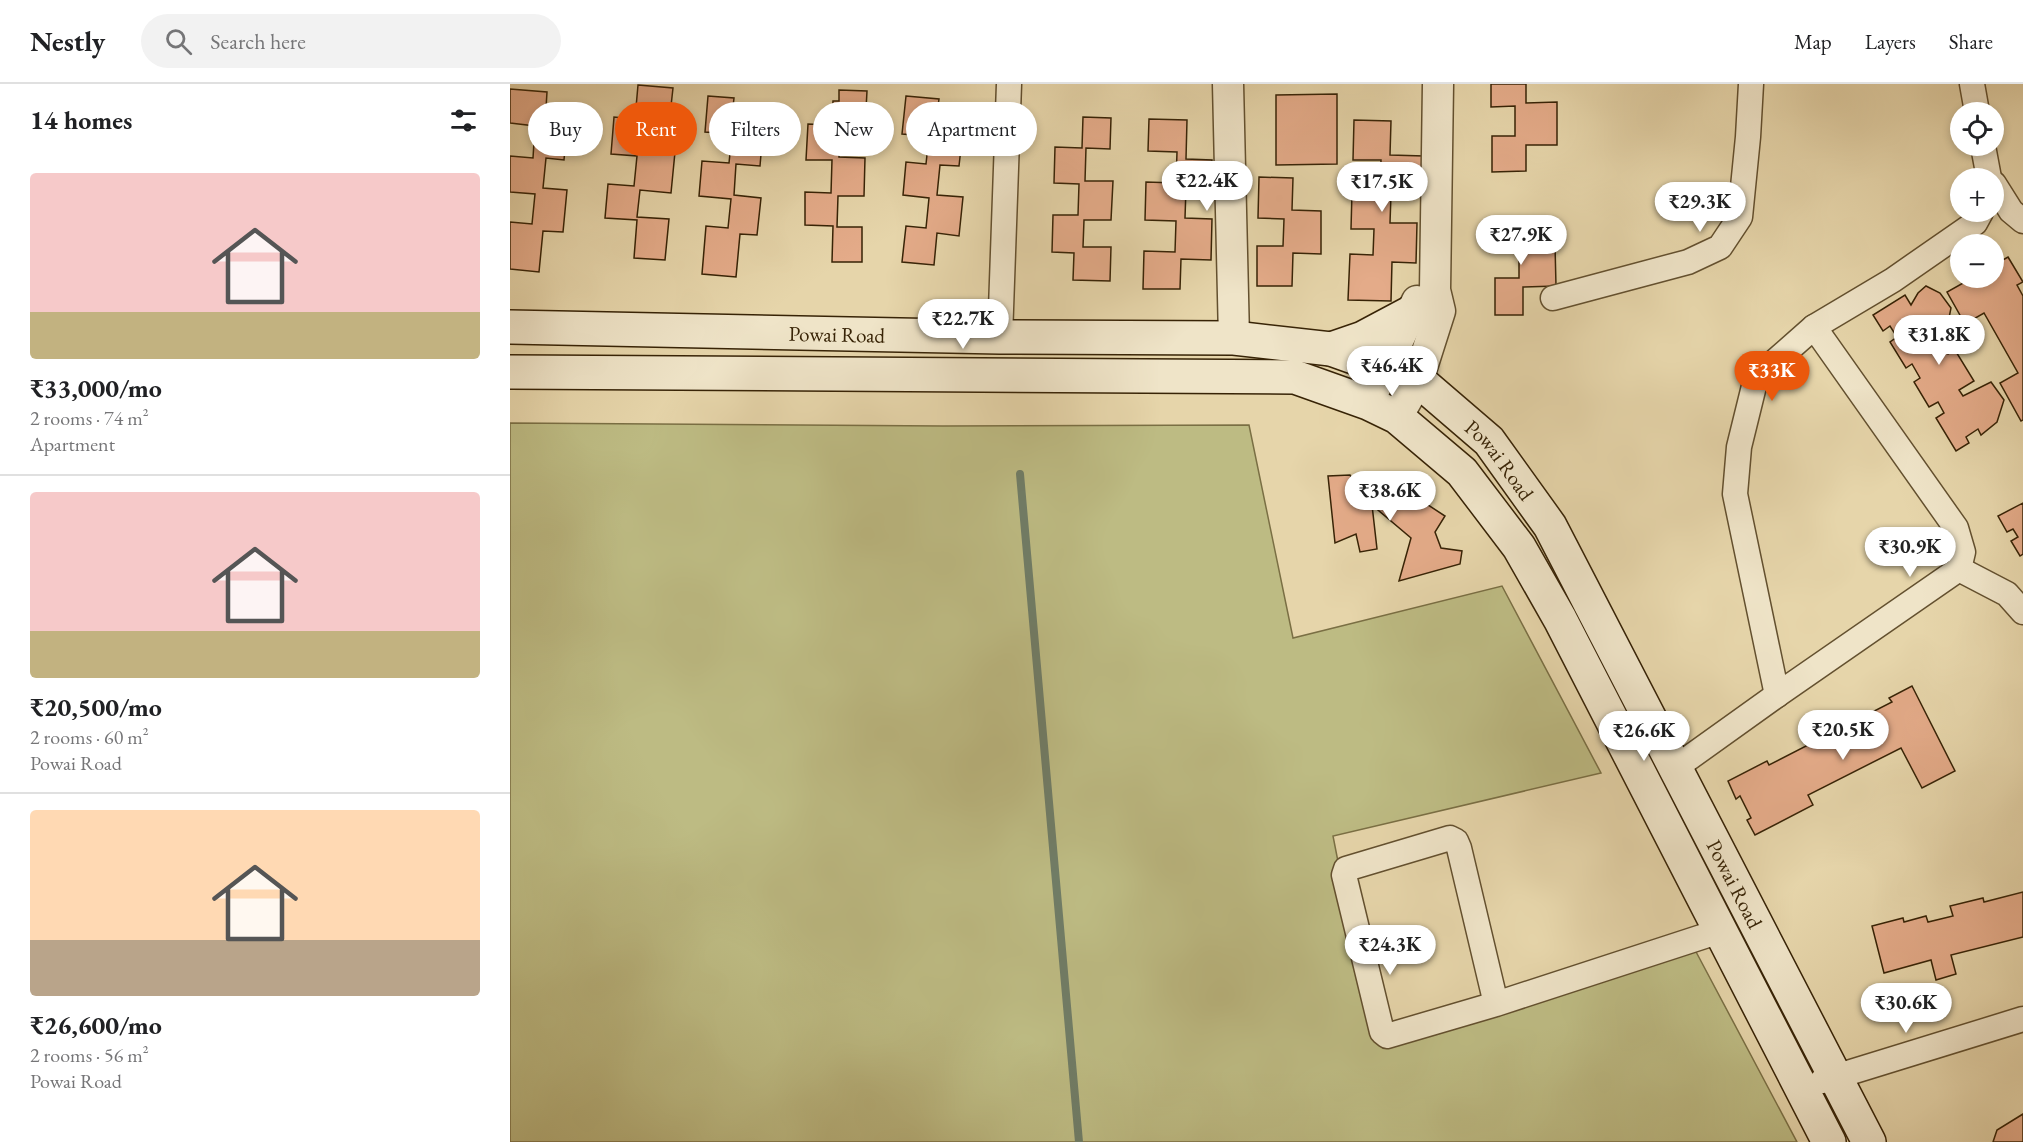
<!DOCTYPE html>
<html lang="en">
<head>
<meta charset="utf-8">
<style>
	:root { --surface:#fff; --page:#f2f2f2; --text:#202124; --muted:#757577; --line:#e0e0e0; --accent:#ea580c }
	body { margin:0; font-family:"EB Garamond",serif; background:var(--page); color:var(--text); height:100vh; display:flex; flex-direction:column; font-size:22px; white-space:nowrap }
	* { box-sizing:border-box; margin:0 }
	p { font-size:20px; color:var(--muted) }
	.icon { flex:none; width:33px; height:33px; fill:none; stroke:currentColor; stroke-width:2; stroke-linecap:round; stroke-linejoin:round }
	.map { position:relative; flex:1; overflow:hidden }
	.drawer { display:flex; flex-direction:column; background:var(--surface); width:510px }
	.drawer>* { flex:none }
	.guide { position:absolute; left:18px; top:18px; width:570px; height:54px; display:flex; gap:12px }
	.tools { position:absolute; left:1440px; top:18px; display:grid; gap:12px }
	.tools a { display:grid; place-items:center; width:54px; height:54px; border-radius:50%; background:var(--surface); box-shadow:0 3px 9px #0003; font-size:30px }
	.price { position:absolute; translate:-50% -51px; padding:0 14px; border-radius:21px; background:#fff; color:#222; font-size:20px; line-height:39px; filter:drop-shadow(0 2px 3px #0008) }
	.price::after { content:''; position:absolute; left:50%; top:36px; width:18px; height:14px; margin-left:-9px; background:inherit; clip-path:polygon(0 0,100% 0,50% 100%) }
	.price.selected { background:var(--accent); color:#fff }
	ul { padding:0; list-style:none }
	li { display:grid; align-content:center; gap:12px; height:318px; padding:0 30px }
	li+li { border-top:2px solid var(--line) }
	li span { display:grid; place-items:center; height:186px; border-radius:6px; color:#555 }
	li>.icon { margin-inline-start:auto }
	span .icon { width:108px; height:108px; fill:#fffc; stroke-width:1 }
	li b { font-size:26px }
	h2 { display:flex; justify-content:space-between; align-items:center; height:72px; padding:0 30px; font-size:26px }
	.tag { padding:0 21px; border-radius:27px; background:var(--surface); box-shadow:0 3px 9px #0003; font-size:21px; line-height:54px }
	.tag.selected { background:var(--accent); color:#fff }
	header { display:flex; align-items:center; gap:36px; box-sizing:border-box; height:84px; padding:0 30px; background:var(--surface); border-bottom:2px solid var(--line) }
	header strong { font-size:28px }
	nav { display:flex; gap:33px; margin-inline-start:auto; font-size:21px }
	.search { width:420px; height:54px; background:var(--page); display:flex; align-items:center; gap:15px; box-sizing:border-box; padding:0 21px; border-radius:33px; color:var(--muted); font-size:22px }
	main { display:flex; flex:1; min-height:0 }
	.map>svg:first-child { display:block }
</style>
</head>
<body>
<header>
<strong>Nestly</strong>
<div class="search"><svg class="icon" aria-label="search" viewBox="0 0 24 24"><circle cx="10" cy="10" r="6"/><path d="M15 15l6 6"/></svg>Search here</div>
<nav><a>Map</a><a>Layers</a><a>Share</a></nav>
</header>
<main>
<section class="drawer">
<h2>14 homes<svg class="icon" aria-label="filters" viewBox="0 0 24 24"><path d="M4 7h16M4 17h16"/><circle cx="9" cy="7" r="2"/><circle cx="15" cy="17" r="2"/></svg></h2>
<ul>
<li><span style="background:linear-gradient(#f6c9c9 75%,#c2b280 0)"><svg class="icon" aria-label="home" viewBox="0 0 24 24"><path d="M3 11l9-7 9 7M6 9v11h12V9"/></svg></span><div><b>₹33,000/mo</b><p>2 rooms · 74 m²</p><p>Apartment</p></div></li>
<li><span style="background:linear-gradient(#f6c9c9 75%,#c2b280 0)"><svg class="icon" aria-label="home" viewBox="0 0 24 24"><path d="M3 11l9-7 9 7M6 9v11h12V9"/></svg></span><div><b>₹20,500/mo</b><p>2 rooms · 60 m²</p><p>Powai Road</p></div></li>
<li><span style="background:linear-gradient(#ffd9b3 70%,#b9a48a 0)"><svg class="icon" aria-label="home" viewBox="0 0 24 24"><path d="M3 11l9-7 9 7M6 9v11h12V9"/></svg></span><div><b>₹26,600/mo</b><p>2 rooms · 56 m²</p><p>Powai Road</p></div></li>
</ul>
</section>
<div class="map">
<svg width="1513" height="1058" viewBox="0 0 1513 1058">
	<rect width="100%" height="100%" fill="#e6d5aa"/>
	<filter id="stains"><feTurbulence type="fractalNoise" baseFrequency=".00333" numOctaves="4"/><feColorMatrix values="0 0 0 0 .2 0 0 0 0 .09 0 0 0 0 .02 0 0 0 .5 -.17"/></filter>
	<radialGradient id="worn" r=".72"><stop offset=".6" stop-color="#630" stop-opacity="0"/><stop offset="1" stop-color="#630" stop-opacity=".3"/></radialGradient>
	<polygon fill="#bdbb83" stroke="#7a6f44" stroke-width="1.5" points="0,339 433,342 739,341 783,554 992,502 1091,689 823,752 861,946 1184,864 1287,1058 0,1058"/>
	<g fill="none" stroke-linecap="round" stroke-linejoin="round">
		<polyline stroke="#707d67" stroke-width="8" points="510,390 569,1058"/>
	</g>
	<g fill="#e4ab89" stroke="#372306" stroke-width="1.5">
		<polygon points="981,0 1016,0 1016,19 1047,18 1047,61 1016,61 1016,87 982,88 982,52 1005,52 1005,22 981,23"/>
		<polygon points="128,1 163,4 159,40 137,38 134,65 165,68 161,109 130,106 127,133 159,135 155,176 124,174 127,136 95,134 98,100 124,102 127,72 101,70 104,33 125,35"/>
		<polygon points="0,5 37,8 35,40 57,42 54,76 36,74 33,104 57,106 53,148 33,147 29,188 0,185 0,138 22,140 25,110 0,108 0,72 23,74 25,42 0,39"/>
		<polygon points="329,6 357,7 355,44 330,43 329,73 355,74 354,112 328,112 327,143 352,143 352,178 322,178 323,142 295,141 295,108 321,109 322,76 296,76 298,40 322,41 323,17 329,17"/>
		<polygon points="827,10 827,80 766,81 766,11"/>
		<polygon points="198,12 224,14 223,23 230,23 228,44 253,47 250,82 226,80 224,111 251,114 247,151 230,150 226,193 192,190 196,142 218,144 221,115 189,112 192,77 219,79 222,50 195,48"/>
		<polygon points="396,12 429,15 425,44 453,46 449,82 430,81 427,111 453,113 449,152 427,149 424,181 392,178 396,142 416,144 419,114 393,111 396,78 416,80 419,52 392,50"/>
		<polygon points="573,33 601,34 600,65 576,64 575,97 603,97 601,136 574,136 573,163 601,163 600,197 563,196 564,169 542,168 543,131 568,131 569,100 544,99 545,63 572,64"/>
		<polygon points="639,35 677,36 676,75 702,76 701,105 676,104 675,134 702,135 701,176 671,175 670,205 633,205 634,167 665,168 666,137 635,136 636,98 666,99 667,68 638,67"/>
		<polygon points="844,36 881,37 880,71 914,72 913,111 881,110 880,139 907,139 906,179 882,178 881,217 838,216 840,170 863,171 864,145 841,145 842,108 870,109 871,76 843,76"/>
		<polygon points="749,93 783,94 782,126 811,127 811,170 783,169 782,202 747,202 747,162 773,162 774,135 748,134"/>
		<polygon points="1017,134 1018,162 1045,161 1046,202 1013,203 1013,231 985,231 985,194 1009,194 1009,165 985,166 984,135"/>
		<polygon points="1498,173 1513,198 1507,201 1513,212 1513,336 1511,337 1490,299 1508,289 1474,229 1455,240 1437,208 1462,194 1475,194 1476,195 1484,194 1484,181"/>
		<polygon points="1416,202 1430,209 1441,224 1439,234 1427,251 1438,270 1445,266 1464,297 1449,306 1453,312 1481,298 1494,316 1487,338 1471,351 1468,345 1456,353 1459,359 1446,367 1426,334 1434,329 1428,318 1419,323 1404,298 1410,294 1402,280 1396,284 1380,258 1387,253 1380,242 1373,247 1363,231 1395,211 1401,221 1408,209"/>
		<polygon points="869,389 935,432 925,448 931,464 952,467 950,480 889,497 901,454 862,421 867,465 850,468 846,450 825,459 818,392 840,391 847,407"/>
		<polygon points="1513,419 1513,470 1510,472 1501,457 1508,453 1503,445 1497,448 1488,432"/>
		<polygon points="1402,602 1445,687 1412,704 1391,664 1298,711 1303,721 1245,751 1237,736 1241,734 1230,712 1226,715 1218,697 1257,677 1259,681 1382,618 1379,614"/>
		<polygon points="1513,808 1513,853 1441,871 1446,890 1426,896 1421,876 1374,889 1362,842 1393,834 1394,838 1416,832 1418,838 1443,832 1440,822 1473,814 1474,818"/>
		<polygon points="1513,1030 1513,1058 1483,1058 1487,1046"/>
	</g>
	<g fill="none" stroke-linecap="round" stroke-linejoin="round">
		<defs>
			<g id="minor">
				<polyline points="1462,0 1467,28"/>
				<polyline points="1473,62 1479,94"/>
				<polyline points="1484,100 1501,127 1513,137"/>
				<polyline points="1043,214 1178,178 1210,163 1230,133 1238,53 1241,0"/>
				<polyline points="490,253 499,0"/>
				<polyline points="1449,485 1497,510 1513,528"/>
				<polyline points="1267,611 1225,410 1229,363 1246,294 1304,243 1383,196 1465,139 1471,128"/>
				<polyline points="1165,684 1267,611 1449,485 1453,468 1446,444 1304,243"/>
				<polyline points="986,920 949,764 946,757 940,754 836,785 834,791 872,948 877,952 986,920 1210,847"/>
				<polyline points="1312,997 1513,935"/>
			</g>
			<g id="tertiary">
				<polyline points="718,0 724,254"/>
				<polyline points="858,319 907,217"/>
				<polyline points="887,333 908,296 930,227 925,206 928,0"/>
			</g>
			<g id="secondary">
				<path id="s1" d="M0,243L490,253L724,254L821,265L908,296L979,357L1040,442L1359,1058"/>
				<polyline points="821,265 853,254 900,229"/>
				<polyline points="0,288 785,293 858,319 887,333 952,388 1009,463 1050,535 1319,1058"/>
			</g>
		</defs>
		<use href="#minor" stroke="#63502f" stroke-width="27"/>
		<use href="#tertiary" stroke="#63502f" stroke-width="33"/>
		<use href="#secondary" stroke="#372306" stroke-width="36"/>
		<use href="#minor" stroke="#efe4c8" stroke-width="24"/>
		<use href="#tertiary" stroke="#efe4c8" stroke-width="30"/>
		<use href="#secondary" stroke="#efe4c8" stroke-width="33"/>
	</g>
	<g text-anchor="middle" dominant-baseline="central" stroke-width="6" stroke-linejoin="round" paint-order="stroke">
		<g font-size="21" fill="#372306" stroke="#efe4c8">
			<text stroke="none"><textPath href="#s1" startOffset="327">Powai Road</textPath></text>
			<text stroke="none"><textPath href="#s1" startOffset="1029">Powai Road</textPath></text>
			<text stroke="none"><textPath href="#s1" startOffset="1515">Powai Road</textPath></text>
		</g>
	</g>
	<rect width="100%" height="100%" filter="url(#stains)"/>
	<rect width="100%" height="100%" fill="url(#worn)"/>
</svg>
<div class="tools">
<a><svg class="icon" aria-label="locate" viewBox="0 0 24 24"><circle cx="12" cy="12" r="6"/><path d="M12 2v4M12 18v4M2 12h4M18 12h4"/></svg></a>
<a>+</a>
<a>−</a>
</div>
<b class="price" style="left:697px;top:128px">₹22.4K</b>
<b class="price" style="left:872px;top:129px">₹17.5K</b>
<b class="price" style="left:1190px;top:149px">₹29.3K</b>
<b class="price" style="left:1011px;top:182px">₹27.9K</b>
<b class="price" style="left:453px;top:266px">₹22.7K</b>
<b class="price" style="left:1429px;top:282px">₹31.8K</b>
<b class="price" style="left:882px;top:313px">₹46.4K</b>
<b class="price selected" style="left:1262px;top:318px">₹33K</b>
<b class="price" style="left:880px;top:438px">₹38.6K</b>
<b class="price" style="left:1400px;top:494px">₹30.9K</b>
<b class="price" style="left:1333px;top:677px">₹20.5K</b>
<b class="price" style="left:1134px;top:678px">₹26.6K</b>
<b class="price" style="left:880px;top:892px">₹24.3K</b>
<b class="price" style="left:1396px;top:950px">₹30.6K</b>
<div class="guide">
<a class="tag">Buy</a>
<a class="tag selected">Rent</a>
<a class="tag">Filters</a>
<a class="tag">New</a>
<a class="tag">Apartment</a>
</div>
</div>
</main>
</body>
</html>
